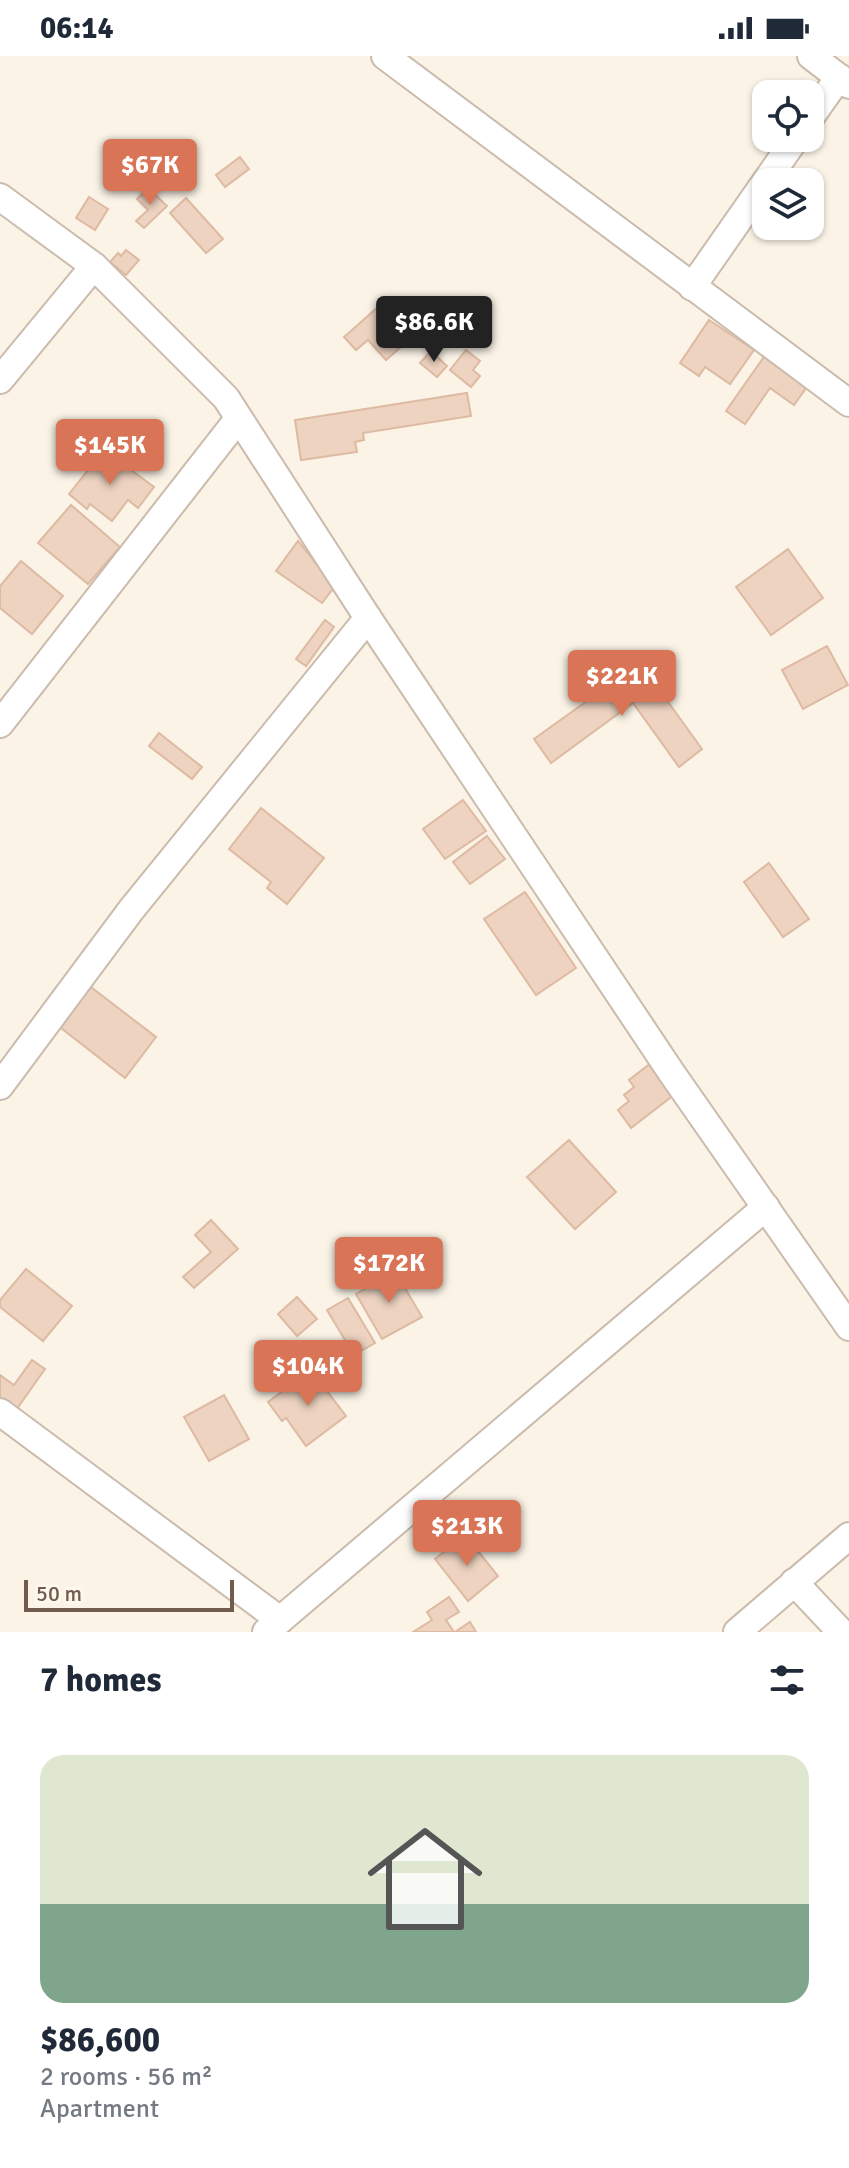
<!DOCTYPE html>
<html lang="en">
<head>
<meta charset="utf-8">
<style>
	:root { --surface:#fff; --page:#f2f2f3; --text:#1f2937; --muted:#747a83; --line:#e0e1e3; --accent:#d97556 }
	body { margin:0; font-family:Signika,sans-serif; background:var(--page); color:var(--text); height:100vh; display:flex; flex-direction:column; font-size:30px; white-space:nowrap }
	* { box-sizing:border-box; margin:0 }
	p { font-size:26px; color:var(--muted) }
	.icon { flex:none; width:44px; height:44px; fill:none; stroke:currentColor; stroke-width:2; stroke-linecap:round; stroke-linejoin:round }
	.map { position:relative; height:1576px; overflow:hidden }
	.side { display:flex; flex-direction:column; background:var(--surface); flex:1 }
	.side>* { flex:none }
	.buttons { position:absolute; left:752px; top:24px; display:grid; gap:16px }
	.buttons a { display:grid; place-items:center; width:72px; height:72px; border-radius:16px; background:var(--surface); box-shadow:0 2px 6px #0004; font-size:40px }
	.scale { position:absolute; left:24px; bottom:20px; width:210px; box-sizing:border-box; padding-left:8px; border:4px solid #715b4d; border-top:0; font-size:22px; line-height:28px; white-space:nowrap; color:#715b4d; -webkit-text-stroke:6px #fdf7ec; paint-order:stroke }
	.price { position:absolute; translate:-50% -68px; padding:0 18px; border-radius:8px; background:var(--accent); color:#fff; font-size:26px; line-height:52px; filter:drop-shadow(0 2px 4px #0008) }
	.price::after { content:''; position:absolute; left:50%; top:48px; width:24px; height:18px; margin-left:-12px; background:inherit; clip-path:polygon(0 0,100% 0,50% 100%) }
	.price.on { background:#222; color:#fff }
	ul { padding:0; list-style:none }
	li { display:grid; align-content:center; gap:16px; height:424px; padding:0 40px }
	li+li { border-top:2px solid var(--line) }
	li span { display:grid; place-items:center; height:248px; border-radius:24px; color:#555 }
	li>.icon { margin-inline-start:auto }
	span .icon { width:144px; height:144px; fill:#fffc; stroke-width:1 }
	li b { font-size:34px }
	h2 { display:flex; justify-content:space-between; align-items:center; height:96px; padding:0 40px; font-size:34px }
	.status { display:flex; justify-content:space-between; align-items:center; height:56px; padding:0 40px; background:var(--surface); direction:ltr }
	.status svg { height:22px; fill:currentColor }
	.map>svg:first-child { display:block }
</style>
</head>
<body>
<div class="status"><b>06:14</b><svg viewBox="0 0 49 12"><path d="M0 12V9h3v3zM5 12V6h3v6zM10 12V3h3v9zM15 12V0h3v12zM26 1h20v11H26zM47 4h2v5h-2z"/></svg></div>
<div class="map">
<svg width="849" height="1576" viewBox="0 0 849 1576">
	<rect width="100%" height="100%" fill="#faf3e6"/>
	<g fill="#edd3c0" stroke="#debaa2" stroke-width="2">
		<polygon points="240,101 249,113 225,131 216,119"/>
		<polygon points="148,132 167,150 144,172 136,165 148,154 137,143"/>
		<polygon points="89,141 108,153 95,174 76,162"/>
		<polygon points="186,142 223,183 206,197 170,157"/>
		<polygon points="126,194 139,204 126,219 110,206 118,197 121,200"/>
		<polygon points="387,243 417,277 386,304 368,284 356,294 344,281"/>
		<polygon points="709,264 754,294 730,328 705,311 699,320 680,307"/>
		<polygon points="466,294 480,305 473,314 480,320 471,331 450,314"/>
		<polygon points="431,295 447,310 437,321 420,307"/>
		<polygon points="766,298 809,328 794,349 770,332 745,368 726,355"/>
		<polygon points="467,337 471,360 363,377 364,384 355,386 357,396 301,404 295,364"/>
		<polygon points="104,394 154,431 138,452 128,444 112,465 90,448 87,453 69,438"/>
		<polygon points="71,449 120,491 88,528 38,487"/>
		<polygon points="298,485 335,530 322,547 276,515"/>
		<polygon points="788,493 823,542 771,579 736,531"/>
		<polygon points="21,505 63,540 32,578 0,552 0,530"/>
		<polygon points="325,564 334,571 306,610 296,603"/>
		<polygon points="827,590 848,629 803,653 782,614"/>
		<polygon points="640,607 702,693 679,711 633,647 551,707 534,683"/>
		<polygon points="159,677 202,711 192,723 149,690"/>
		<polygon points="463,744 486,775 445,803 423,773"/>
		<polygon points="261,752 324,802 287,848 267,832 271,826 229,793"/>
		<polygon points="487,780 505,803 470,828 453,806"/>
		<polygon points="769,807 809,863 783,881 744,826"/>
		<polygon points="525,836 576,912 536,939 484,863"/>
		<polygon points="87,928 156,981 125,1022 56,968"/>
		<polygon points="651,1007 675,1038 631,1072 618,1054 629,1045 624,1039 634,1031 629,1024"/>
		<polygon points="569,1084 616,1136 575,1173 527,1121"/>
		<polygon points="211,1164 238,1193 194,1232 183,1221 211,1196 195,1179"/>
		<polygon points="26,1213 72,1250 43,1285 0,1251 0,1244"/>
		<polygon points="395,1215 422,1261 382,1283 356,1238"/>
		<polygon points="297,1241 317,1263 297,1280 278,1258"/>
		<polygon points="348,1242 375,1287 354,1299 327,1254"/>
		<polygon points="32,1304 45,1313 14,1357 0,1347 0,1319 14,1329"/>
		<polygon points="311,1314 346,1360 306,1390 286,1362 282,1365 268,1346"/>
		<polygon points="224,1339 249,1383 209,1405 184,1361"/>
		<polygon points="465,1479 498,1520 468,1545 435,1503"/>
		<polygon points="449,1541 459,1556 446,1564 454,1576 413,1576 432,1564 427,1556"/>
		<polygon points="470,1566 476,1576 455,1576"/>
	</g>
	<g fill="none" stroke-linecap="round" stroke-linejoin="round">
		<defs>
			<g id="minor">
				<polyline points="385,0 849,347"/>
				<polyline points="811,0 849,29"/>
				<polyline points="810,62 839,21"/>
				<polyline points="0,141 94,210 226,342 368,562 671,1016 849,1271"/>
				<polyline points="692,231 796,82"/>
				<polyline points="0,324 94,210"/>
				<polyline points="0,668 238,363"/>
				<polyline points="0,1030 131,854 368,562"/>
				<polyline points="0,1356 280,1564"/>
				<polyline points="794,1526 841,1576"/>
				<polyline points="266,1576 766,1151"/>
				<polyline points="737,1576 849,1480"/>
			</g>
		</defs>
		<use href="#minor" stroke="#cbbbad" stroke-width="30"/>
		<use href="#minor" stroke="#fff" stroke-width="26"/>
	</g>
</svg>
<div class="buttons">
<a><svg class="icon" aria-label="locate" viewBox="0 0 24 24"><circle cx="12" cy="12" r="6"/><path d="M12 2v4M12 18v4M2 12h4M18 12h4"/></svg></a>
<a><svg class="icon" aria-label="layers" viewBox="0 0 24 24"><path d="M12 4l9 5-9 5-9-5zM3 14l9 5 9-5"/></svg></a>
</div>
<div class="scale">50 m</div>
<b class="price" style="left:150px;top:151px">$67K</b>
<b class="price on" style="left:434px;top:308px">$86.6K</b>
<b class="price" style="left:110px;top:431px">$145K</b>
<b class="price" style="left:622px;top:662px">$221K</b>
<b class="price" style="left:389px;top:1249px">$172K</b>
<b class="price" style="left:308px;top:1352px">$104K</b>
<b class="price" style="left:467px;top:1512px">$213K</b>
</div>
<section class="side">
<h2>7 homes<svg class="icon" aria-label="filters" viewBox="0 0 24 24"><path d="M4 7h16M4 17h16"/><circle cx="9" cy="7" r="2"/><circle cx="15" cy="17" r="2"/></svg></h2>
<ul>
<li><span style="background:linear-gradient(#dfe7d0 60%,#7fa58c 0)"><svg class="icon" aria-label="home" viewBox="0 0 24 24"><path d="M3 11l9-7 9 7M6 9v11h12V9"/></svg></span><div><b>$86,600</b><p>2 rooms · 56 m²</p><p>Apartment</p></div></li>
</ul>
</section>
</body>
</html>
